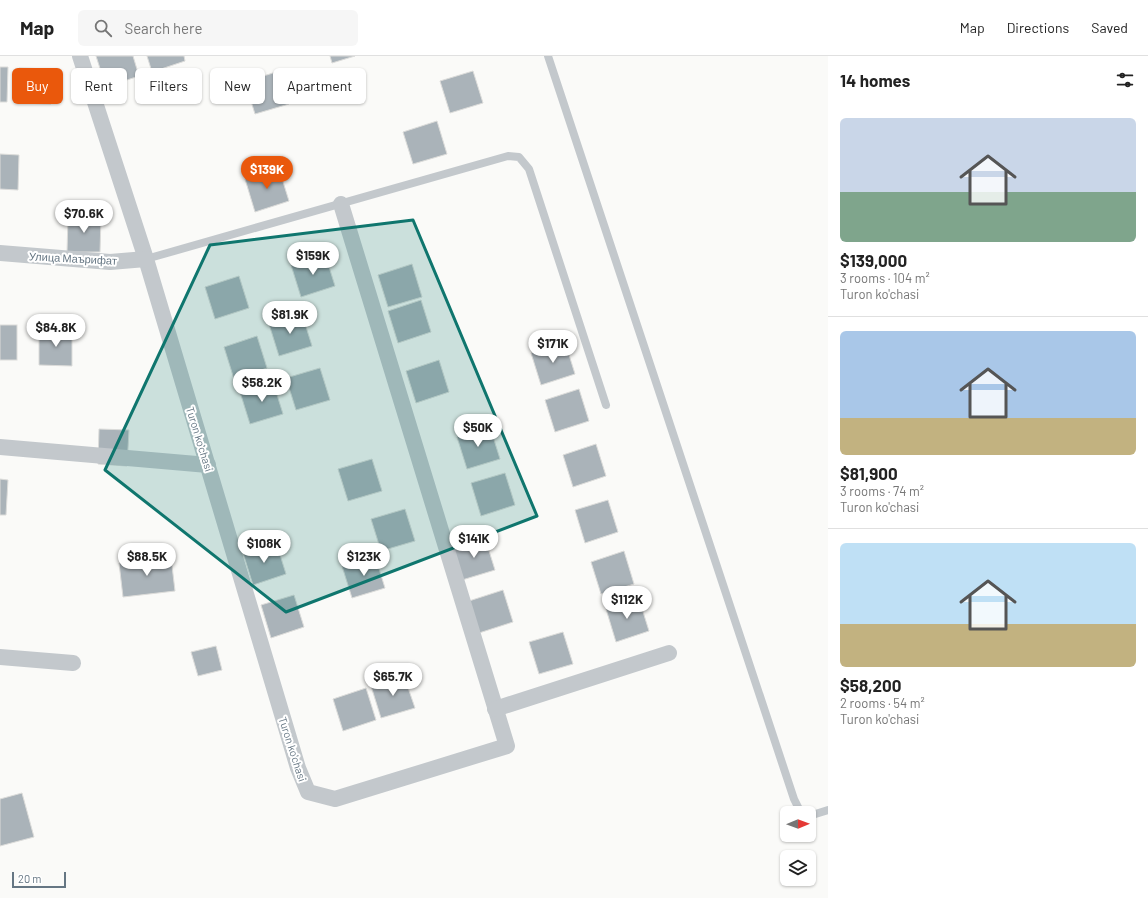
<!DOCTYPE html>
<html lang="en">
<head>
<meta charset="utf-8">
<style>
	:root { --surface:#fff; --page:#f6f6f6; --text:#222; --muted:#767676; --line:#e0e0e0; --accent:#ea580c }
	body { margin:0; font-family:Barlow,sans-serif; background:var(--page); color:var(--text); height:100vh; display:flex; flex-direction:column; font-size:15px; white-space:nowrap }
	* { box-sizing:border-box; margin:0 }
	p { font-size:13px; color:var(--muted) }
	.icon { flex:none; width:22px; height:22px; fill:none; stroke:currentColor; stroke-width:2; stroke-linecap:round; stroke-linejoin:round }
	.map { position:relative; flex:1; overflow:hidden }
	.details { display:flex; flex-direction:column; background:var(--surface); width:320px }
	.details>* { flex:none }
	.banner { position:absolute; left:12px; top:12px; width:380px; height:36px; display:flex; gap:8px }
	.needle { width:26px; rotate:89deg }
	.controls { position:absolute; left:780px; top:750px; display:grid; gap:8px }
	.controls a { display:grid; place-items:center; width:36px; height:36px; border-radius:6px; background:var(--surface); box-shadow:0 1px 3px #0004; font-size:20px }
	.scale { position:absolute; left:12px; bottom:10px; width:54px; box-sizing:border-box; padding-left:4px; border:2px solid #657683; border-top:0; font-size:11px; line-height:14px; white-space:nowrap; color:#657683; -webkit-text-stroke:3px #fff; paint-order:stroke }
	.price { position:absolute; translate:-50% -34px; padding:0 9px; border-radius:14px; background:#fff; color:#222; font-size:13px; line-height:26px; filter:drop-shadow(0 1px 2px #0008) }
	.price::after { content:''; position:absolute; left:50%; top:24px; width:12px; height:9px; margin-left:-6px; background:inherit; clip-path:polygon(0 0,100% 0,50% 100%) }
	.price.selected { background:var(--accent); color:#fff }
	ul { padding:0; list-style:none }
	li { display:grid; align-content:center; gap:8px; height:212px; padding:0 12px }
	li+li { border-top:1px solid var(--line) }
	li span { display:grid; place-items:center; height:124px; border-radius:6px; color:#555 }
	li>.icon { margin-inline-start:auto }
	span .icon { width:72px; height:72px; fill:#fffc; stroke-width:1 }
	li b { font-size:17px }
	h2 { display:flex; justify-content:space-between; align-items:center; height:48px; padding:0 12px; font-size:17px }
	.pill { padding:0 14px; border-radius:6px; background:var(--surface); box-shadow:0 1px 3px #0004; font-size:14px; line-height:36px }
	.pill.selected { background:var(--accent); color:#fff }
	header { display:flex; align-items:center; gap:24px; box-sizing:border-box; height:56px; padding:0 20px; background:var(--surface); border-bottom:1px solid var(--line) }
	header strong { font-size:19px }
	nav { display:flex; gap:22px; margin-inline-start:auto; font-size:14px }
	.search { width:280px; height:36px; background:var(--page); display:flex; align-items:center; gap:10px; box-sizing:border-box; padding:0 14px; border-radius:6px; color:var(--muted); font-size:15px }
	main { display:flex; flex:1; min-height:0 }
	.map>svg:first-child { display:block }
</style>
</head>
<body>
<header>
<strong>Map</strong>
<div class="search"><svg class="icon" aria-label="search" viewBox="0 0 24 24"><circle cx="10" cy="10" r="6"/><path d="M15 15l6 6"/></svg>Search here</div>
<nav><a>Map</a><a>Directions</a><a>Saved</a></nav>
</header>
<main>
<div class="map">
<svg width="828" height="842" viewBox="0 0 828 842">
	<rect width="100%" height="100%" fill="#fafaf8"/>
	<g fill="#aab3b9" stroke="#dcdcda">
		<polygon points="96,0 133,0 139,20 106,31"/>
		<polygon points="147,0 184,0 185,5 152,16"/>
		<polygon points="330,0 355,0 332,7"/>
		<polygon points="0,11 8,11 7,46 0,46"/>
		<polygon points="19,12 52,13 51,48 18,47"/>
		<polygon points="279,15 289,48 255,58 245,26"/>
		<polygon points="473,15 483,47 450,57 440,25"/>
		<polygon points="437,65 447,98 413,108 403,76"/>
		<polygon points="0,98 19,99 18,134 0,133"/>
		<polygon points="279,113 289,145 255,156 245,123"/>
		<polygon points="68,161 101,161 100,196 67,196"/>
		<polygon points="325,198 335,230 301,241 291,209"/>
		<polygon points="412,208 422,241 388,251 378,219"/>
		<polygon points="239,220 249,252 215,263 205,231"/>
		<polygon points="421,244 431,276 398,287 388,255"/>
		<polygon points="302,258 312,290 279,300 269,268"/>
		<rect x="0" y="269" width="17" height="35"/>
		<polygon points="39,274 72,275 72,310 39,309"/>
		<polygon points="257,280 267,312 234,323 224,291"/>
		<polygon points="565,286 575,318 541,329 531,297"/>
		<polygon points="439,304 449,336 416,347 406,315"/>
		<polygon points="320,312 330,344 296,354 286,322"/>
		<polygon points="273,326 283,358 250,368 240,336"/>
		<polygon points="579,333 589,365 555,376 545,344"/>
		<polygon points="490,371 500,403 467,413 457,381"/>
		<polygon points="99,373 129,374 127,410 98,408"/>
		<polygon points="596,388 606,420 573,431 563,399"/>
		<polygon points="372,403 382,435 348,445 338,413"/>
		<polygon points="505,417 515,449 481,460 471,427"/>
		<polygon points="0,423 8,424 6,459 0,459"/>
		<polygon points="608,444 618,476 585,487 575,454"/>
		<polygon points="405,453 415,485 381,495 371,463"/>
		<polygon points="485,482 495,514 462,524 452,492"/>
		<polygon points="276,486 286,518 253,529 243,497"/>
		<polygon points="624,495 634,528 601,538 591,506"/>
		<polygon points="375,500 385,532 352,542 342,510"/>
		<polygon points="171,501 175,535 123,541 119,507"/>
		<polygon points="503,534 513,566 479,577 469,545"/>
		<polygon points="294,539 304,571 271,582 261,549"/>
		<polygon points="639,543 649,575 616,586 606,553"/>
		<polygon points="563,576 573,608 539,618 529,586"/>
		<polygon points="216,590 222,614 198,620 191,596"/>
		<polygon points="404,620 415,652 381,662 371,630"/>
		<polygon points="366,632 376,664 343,675 333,643"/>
		<polygon points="22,737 34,781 0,790 0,743"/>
	</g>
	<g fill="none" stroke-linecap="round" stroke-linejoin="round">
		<g stroke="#c3c8cc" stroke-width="8">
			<polyline points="548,0 794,743 801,757"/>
			<polyline points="146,203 508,100 519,101 529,113 606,349"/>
			<polyline points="809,760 828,754"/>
		</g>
		<g stroke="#c3c8cc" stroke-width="16">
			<polyline points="80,0 146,203 298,712 308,736 335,743 507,690 341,148"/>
			<polyline points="0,197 110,206 146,203"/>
			<polyline points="0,391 208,409"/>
			<polyline points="0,601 73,607"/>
			<polyline points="495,653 669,597"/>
		</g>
	</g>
	<path fill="#0f766e" fill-opacity="0.2" stroke="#0f766e" stroke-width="3" stroke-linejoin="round" d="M413,164L537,460L286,556L105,414L210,189Z"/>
	<g text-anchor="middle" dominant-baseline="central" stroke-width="4" stroke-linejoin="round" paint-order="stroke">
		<g font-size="11" fill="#657683" stroke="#fff">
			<text transform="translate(73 202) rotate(3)">Улица Маърифат</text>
			<text transform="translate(200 383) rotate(73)">Turon ko'chasi</text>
			<text transform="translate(293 693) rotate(72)">Turon ko'chasi</text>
		</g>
	</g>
</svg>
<div class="controls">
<a><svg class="needle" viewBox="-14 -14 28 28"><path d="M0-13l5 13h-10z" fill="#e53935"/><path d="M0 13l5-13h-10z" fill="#767676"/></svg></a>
<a><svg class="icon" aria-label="layers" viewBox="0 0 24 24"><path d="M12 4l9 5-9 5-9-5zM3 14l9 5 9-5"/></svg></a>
</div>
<div class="scale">20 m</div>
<b class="price selected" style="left:267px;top:134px">$139K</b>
<b class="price" style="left:84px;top:178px">$70.6K</b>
<b class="price" style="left:313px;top:220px">$159K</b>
<b class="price" style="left:290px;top:279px">$81.9K</b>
<b class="price" style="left:56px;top:292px">$84.8K</b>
<b class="price" style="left:553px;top:308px">$171K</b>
<b class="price" style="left:262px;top:347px">$58.2K</b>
<b class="price" style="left:478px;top:392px">$50K</b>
<b class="price" style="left:474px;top:503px">$141K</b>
<b class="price" style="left:264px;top:508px">$108K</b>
<b class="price" style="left:147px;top:521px">$88.5K</b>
<b class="price" style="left:364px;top:521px">$123K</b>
<b class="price" style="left:627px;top:564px">$112K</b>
<b class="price" style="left:393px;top:641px">$65.7K</b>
<div class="banner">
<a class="pill selected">Buy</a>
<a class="pill">Rent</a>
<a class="pill">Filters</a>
<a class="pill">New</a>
<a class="pill">Apartment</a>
</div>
</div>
<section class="details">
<h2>14 homes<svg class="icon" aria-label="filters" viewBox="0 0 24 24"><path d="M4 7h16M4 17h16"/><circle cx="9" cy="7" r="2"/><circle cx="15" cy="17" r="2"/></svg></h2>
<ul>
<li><span style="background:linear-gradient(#c9d6e8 60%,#7fa58c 0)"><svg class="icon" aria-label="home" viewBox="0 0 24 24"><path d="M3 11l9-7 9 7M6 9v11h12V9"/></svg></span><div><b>$139,000</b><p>3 rooms · 104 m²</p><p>Turon ko'chasi</p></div></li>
<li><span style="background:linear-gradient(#a9c7e8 70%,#c2b280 0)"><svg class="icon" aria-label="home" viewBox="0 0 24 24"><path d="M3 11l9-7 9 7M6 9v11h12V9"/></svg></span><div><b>$81,900</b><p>3 rooms · 74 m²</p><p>Turon ko'chasi</p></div></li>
<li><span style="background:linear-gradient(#bfe0f5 65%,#c2b280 0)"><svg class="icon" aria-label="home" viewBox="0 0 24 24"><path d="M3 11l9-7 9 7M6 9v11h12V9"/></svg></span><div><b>$58,200</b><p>2 rooms · 54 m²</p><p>Turon ko'chasi</p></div></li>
</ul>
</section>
</main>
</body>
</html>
